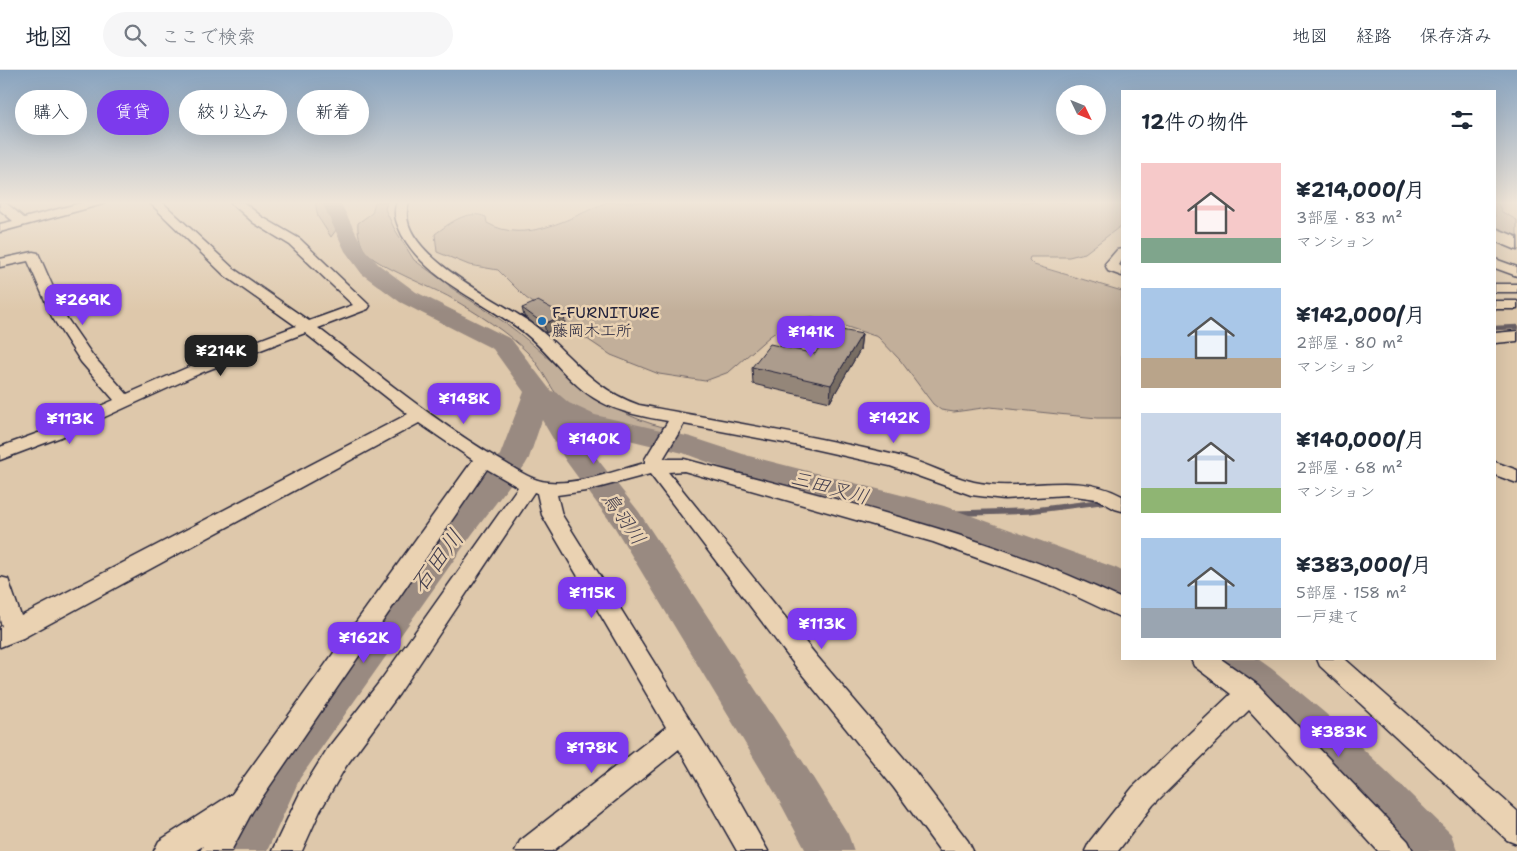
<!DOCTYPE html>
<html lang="ja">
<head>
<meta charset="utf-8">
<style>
	:root { --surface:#fff; --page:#f6f6f7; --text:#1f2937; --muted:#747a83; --line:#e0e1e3; --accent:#7c3aed }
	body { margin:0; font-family:"Shantell Sans","Klee One",sans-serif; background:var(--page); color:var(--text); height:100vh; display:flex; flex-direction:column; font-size:19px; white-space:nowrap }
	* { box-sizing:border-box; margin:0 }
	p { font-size:16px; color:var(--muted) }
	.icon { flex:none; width:28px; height:28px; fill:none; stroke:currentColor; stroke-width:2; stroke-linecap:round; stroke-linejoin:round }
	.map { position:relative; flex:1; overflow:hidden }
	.drawer { position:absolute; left:1121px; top:20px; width:375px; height:570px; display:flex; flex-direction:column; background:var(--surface); border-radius:0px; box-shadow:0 5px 20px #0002 }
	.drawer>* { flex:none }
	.guide { position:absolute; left:15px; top:20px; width:475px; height:45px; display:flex; gap:10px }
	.needle { width:32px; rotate:133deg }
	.tools { position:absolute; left:1056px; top:15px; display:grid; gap:10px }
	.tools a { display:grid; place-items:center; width:50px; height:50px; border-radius:50%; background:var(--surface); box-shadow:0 5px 20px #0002; font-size:25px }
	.price { position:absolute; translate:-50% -42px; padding:0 11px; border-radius:10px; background:var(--accent); color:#fff; font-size:16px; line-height:32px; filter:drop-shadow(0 1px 2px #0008) }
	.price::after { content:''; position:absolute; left:50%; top:30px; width:15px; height:11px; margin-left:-8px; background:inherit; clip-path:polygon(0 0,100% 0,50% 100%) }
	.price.current { background:#222; color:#fff }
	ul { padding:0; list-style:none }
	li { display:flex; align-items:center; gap:15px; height:125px; padding:0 20px }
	li span { display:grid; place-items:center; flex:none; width:140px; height:100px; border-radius:0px; color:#555 }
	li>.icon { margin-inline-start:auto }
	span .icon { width:60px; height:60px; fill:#fffc; stroke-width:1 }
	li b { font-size:21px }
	h2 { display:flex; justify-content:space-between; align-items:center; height:60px; padding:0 20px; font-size:21px }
	.chip { padding:0 18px; border-radius:22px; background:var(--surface); box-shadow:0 5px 20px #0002; font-size:18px; line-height:45px }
	.chip.current { background:var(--accent); color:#fff }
	header { display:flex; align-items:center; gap:30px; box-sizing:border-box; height:70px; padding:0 25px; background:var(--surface); border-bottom:1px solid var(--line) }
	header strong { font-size:24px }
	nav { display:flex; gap:28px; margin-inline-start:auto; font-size:18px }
	.search { width:350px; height:45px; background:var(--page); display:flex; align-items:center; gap:12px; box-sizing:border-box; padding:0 18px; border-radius:28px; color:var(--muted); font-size:19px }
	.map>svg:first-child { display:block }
</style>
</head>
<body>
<header>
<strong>地図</strong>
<div class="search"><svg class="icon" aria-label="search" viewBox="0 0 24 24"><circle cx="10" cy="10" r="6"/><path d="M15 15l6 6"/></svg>ここで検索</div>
<nav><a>地図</a><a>経路</a><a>保存済み</a></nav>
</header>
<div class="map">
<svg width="1517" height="781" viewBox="0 0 1517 781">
	<rect width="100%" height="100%" fill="#dec8ab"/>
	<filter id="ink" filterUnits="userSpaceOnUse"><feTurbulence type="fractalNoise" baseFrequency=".02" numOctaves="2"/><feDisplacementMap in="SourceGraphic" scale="10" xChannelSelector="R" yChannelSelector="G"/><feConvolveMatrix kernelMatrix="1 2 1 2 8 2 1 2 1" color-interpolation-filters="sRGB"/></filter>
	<g filter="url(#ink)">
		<g fill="#c2af9a" stroke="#72686a">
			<polygon points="315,132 334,132 329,145 336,160 331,167 318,147"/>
			<path d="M375,132H387L385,139L394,158L414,190L449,215L450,217C475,234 503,249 526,269C569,306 606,343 663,357L659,364C636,359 590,352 572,340C551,325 545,300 528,283C506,261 478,244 451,228C434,218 374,195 365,181C360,175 357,160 358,153L372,143Z"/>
			<path d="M607,132H1122V155L1085,183L1069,187H1030L1029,190L1034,195L1122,221V348H1097L990,337L954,342L941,340L933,334L900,290L878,267L829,251L809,247L799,248L791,252L770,266L729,302L705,311L659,304L611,285L526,228L498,200L469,195L437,182L435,164C450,153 467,139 486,147L487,153C526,175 570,148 607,132Z"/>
			<polygon points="1495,133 1498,134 1502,142 1517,150 1517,168 1495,159"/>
		</g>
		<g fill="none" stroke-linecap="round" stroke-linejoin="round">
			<polyline stroke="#696065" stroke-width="4.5" points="1495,258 1517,257"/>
			<polyline stroke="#696065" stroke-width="5.5" points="933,444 1028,441 1107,431"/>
			<g fill="#998a81" fill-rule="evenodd">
				<polygon points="322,132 340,132 364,179 378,194 416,222 511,269 551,321 556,322 569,333 595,345 691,367 749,386 944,436 1116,498 1122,501 1122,531 1109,528 1092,516 923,453 729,400 683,383 575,357 588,377 639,442 805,695 848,764 854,781 806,781 775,723 615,458 566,391 542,350 529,388 525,395 473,463 300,708 267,781 220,781 270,680 449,447 500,385 524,322 493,279 400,232 362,204 345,181"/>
				<polygon points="1211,589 1258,589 1272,599 1325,643 1401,715 1451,764 1457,781 1402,781 1296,669 1216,600"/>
			</g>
			<defs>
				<g id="minor">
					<polygon points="0,132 5,132 24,148 85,132 105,132 103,134 0,162 0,154 13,151 0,140"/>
					<path d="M149,132H162L234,199L309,251L353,235L290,175L254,153L230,132H243L262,147L300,169L370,236L368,239L318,258C379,305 439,355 507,394C519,401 533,411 548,412C580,415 614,401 645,393V389L668,351C645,347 621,343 599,331C570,315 551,285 526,264C484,230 430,214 402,165C397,154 392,144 397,132H409C390,181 501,231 531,253C572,284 588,317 639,335C724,351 810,365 895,385C922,391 947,406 974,412C1024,423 1075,400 1122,426V441L1115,439L1097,429L1067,425L1004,429L971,425L890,396L800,376L684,354L663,389H684C832,429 984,463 1122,529V548L1054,516L933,472L684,401L668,402L815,584L914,700L968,771L973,781H940L894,718L797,598L650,404L586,421L557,425L562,445L736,724L768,781H737L679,679L553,781H515L520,771L666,657L542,445L537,423L534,422L399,624L346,696L320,741L302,781H272L300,723L328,678L381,610L518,417L487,399L252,742L231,781H200L203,776L195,781H154L159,771L232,724L473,390L419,353L23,568L0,577V557L2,556L0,550V507L8,509L21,546L408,344L305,263L203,302L61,367L0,390V377L49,359L114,330L81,292L52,247L28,191L0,197V189L33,182L38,183L66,247L93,286L127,324L191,296L296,256L224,205Z"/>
					<polygon points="1122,179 1122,190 1119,195 1122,197 1122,206 1108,201 1105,194 1117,180"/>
					<polygon points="1495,189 1517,197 1517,206 1495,198"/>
					<rect x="1495" y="214" width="22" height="8"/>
					<rect x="1495" y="231" width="22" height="8"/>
					<polygon points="1517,261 1517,271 1495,273 1495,263"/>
					<polygon points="1495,392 1517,400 1517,413 1495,405"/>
					<polygon points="1191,589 1221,589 1258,615 1408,771 1413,781 1378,781 1249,640 1153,735 1118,781 1085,781 1090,771 1133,717 1231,624 1194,596"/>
					<polygon points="1317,589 1345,589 1517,741 1517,774 1507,770 1320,596"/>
				</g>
				<polygon id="highway" points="1495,158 1517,167 1517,180 1495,171"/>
			</defs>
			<use href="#minor" stroke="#22223b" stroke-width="3"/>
			<use href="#highway" stroke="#22223b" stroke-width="3"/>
			<use href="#minor" fill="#ead2b2" fill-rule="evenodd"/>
			<use href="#highway" fill="#ead2b2" fill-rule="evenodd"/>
		</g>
		<g fill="#948679" stroke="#22223b">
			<polygon points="522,238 565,253 546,263 524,246"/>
			<polygon points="862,264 860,280 830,332 753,314 752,297 815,284"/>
		</g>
		<g fill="#786d63" stroke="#22223b">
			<polygon points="564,245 565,253 546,263 544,254"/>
			<polygon points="862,264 860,280 830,332 831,315"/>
		</g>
		<g fill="#ac9c8d" stroke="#22223b">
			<polygon points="538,231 564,245 544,254 522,238"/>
			<polygon points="831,258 862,264 831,315 752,297 770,274 815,284"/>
		</g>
	</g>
	<linearGradient id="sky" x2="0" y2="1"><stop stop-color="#88a3bf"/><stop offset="0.55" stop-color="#f0e6d9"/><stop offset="1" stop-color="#f0e6d9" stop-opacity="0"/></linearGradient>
	<rect width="1517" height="241" fill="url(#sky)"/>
	<circle fill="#1f6fb2" stroke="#ead2b2" stroke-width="2" cx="542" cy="251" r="5"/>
	<g text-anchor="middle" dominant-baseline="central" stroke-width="5" stroke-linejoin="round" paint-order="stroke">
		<g font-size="16" fill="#22223b" stroke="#ead2b2" text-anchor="start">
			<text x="552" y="242">F-FURNITURE<tspan x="552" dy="18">藤岡木工所</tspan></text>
		</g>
		<g font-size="20" font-style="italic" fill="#464150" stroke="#ead2b2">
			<text transform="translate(830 417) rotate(15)">三田叉川</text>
			<text transform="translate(624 448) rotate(55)">鳥羽川</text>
		</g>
		<g font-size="24" font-style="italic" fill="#464150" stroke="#ead2b2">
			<text transform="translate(437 491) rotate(-53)">石田川</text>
		</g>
	</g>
</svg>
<div class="tools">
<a><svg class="needle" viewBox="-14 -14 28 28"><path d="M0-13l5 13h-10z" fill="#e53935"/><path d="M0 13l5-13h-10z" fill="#747a83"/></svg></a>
</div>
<b class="price" style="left:83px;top:256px">¥269K</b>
<b class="price" style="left:811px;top:288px">¥141K</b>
<b class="price current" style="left:221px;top:307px">¥214K</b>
<b class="price" style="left:464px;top:355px">¥148K</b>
<b class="price" style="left:894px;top:374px">¥142K</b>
<b class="price" style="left:70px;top:375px">¥113K</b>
<b class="price" style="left:594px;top:395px">¥140K</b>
<b class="price" style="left:592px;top:549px">¥115K</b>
<b class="price" style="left:822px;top:580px">¥113K</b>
<b class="price" style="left:364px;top:594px">¥162K</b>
<b class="price" style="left:1339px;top:688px">¥383K</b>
<b class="price" style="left:592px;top:704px">¥178K</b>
<div class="guide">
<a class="chip">購入</a>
<a class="chip current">賃貸</a>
<a class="chip">絞り込み</a>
<a class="chip">新着</a>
</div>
<section class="drawer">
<h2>12件の物件<svg class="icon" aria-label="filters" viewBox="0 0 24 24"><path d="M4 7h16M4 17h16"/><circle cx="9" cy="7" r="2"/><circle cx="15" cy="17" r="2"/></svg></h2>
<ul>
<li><span style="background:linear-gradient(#f6c9c9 75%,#7fa58c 0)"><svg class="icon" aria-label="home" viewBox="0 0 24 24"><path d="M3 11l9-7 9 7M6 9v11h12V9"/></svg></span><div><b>¥214,000/月</b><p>3部屋 · 83 m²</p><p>マンション</p></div></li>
<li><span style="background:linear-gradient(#a9c7e8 70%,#b9a48a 0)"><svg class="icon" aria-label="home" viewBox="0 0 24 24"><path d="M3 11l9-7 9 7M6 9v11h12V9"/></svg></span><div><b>¥142,000/月</b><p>2部屋 · 80 m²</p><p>マンション</p></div></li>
<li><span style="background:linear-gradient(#c9d6e8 75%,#8fb573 0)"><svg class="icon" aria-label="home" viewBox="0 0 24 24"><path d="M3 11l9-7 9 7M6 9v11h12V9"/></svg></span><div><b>¥140,000/月</b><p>2部屋 · 68 m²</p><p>マンション</p></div></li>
<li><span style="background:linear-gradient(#a9c7e8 70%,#9aa5b1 0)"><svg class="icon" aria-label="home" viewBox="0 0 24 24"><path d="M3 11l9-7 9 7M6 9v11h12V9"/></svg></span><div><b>¥383,000/月</b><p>5部屋 · 158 m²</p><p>一戸建て</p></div></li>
</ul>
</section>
</div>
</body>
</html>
